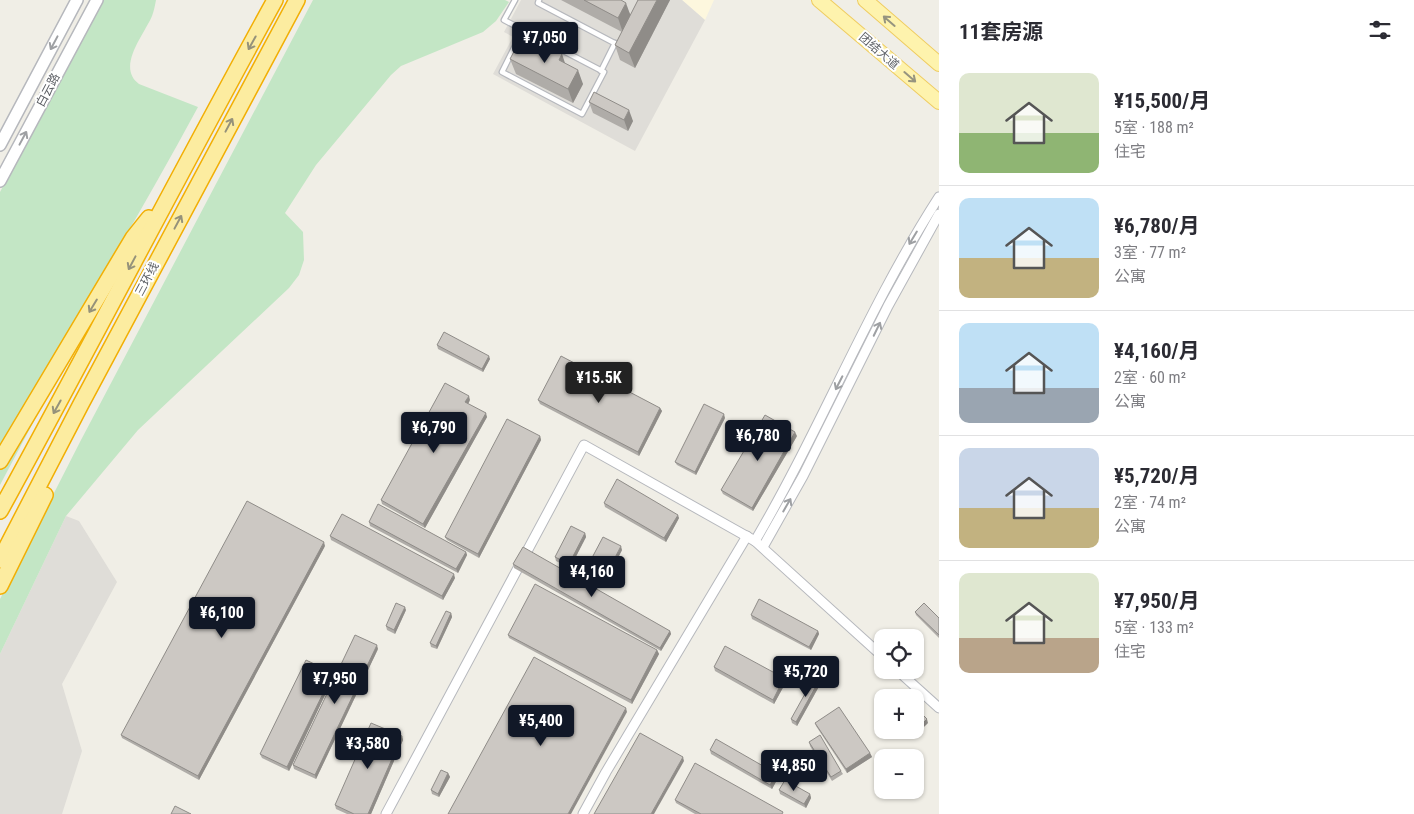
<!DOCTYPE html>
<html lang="zh">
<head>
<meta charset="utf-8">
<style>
	:root { --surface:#fff; --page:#f7f7f7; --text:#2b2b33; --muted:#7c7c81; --line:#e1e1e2; --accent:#111827 }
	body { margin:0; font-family:"Roboto Condensed","Noto Sans SC",sans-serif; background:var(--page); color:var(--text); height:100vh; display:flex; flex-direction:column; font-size:19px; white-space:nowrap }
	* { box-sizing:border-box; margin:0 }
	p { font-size:16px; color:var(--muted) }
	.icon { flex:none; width:28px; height:28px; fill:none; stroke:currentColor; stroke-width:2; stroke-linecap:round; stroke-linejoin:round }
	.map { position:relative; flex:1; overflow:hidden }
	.sheet { display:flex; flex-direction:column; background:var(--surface); width:475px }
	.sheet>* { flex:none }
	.fabs { position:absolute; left:874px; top:629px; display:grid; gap:10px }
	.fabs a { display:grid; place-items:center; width:50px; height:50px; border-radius:10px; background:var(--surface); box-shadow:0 1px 4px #0004; font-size:25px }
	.price { position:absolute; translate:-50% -42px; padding:0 11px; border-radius:5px; background:var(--accent); color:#fff; font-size:16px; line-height:32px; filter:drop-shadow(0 1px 2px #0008) }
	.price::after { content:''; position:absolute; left:50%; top:30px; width:15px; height:11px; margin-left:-8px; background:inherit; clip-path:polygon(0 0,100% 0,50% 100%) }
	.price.selected { background:#222; color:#fff }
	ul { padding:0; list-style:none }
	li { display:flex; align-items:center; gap:15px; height:125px; padding:0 20px }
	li+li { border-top:1px solid var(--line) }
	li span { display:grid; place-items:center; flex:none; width:140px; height:100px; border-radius:10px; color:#555 }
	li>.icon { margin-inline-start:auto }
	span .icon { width:60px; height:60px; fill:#fffc; stroke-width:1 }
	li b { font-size:21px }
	h2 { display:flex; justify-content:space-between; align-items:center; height:60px; padding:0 20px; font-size:21px }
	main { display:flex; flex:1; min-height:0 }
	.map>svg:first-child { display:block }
</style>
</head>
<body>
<main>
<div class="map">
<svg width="939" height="814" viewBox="0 0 939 814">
	<rect width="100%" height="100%" fill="#f0eee6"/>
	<polygon fill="#fdf7de" points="682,0 714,0 705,20"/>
	<g fill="#dfddd8">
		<polygon points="521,0 682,0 705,20 635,151 493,74 513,37 504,32"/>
		<polygon points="66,516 79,521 117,582 62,684 82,751 62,814 0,814 0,654"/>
	</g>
	<g fill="#c3e6c5">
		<path d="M102,0H156C155,5 154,11 152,16C144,35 116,67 139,84L198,107C136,222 68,334 0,446V192Z"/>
		<polygon points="313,0 505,0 509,2 496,21 483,32 401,66 391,75 316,165 285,213 303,232 304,260 299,275 289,288 138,430 66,516 0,654 0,599 81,440"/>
		<polygon points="39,402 43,404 0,485 0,469"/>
	</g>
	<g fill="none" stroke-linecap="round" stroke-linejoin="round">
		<defs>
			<g id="service">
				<polyline points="515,0 504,20 604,72 582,114 502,72 523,30"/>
				<polyline points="539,0 538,3 620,46"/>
				<polyline points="601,71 615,43"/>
			</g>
			<g id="minor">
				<path d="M755,541C821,429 868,307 939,197"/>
				<polyline points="763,547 803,476 888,306 939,214"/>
				<polyline points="897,670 939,708"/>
				<polyline points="386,814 584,445 755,541 882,656"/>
				<polyline points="583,814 606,772 747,536"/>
			</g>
			<g id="tertiary">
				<polyline points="0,145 77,0"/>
				<polyline points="0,181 97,0"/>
			</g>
			<g id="primary">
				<polyline points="819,0 939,102"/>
				<polyline points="865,0 939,64"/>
			</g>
			<g id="trunk">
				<polyline points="0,461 133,238 149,218"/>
				<path d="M0,511C93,341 182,169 275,0"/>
				<polyline points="0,560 81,404 297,0"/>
				<polyline points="0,586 45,495"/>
			</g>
		</defs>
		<use href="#service" stroke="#b6b8bd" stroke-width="7"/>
		<use href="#minor" stroke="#b6b8bd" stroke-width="11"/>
		<use href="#tertiary" stroke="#b6b8bd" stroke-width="14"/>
		<use href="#primary" stroke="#efcc60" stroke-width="16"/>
		<use href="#trunk" stroke="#f2af04" stroke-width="18"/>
		<use href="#service" stroke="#fff" stroke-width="4.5"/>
		<use href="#minor" stroke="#fff" stroke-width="9"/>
		<use href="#tertiary" stroke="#fff" stroke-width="11"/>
		<use href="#primary" stroke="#fef3ad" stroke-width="14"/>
		<use href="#trunk" stroke="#fceca0" stroke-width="15"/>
	</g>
	<g fill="#afaca8">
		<polygon points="561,0 621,0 631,15 638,0 670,0 635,68 620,60 615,45 622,32"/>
		<polygon points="510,59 565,63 583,84 573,103 516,74"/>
		<polygon points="589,102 633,121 628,131 593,113"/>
		<polygon points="437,345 490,359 483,372 438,349"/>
		<polygon points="470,400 468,404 487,417 425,528 382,504 381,500"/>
		<polygon points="538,400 660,408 662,411 639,456 540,404"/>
		<polygon points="725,418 696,475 677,465 675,462"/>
		<polygon points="540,436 541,440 479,558 447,540 445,537"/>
		<polygon points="797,436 753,511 723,494 721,490"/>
		<polygon points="604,503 679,518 666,542 605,507"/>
		<polygon points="369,522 466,552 467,555 458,573 370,526"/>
		<polygon points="585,533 586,537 570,568 556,561 555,557"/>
		<polygon points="330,536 455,578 443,600 331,540"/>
		<polygon points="325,546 199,780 122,738 121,735"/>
		<polygon points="622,550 604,585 586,575 585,571"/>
		<polygon points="513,564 670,631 671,634 661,651 514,568"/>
		<polygon points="406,610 395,634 387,630 386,626"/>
		<polygon points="915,612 939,618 939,638 916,615"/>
		<polygon points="451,613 452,617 437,649 431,647 430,643"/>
		<polygon points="751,615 818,631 819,634 811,650 752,619"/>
		<polygon points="508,635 657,650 659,654 632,704 509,638"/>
		<polygon points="378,649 316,779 294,769 293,765"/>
		<polygon points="714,667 784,678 786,682 774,704 715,671"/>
		<polygon points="334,676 289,771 262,758 260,754"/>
		<polygon points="822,681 797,726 792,723 791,719"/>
		<polygon points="815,723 870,753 872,757 847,773 816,726"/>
		<polygon points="928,723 913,737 907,730 915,730"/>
		<polygon points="402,736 403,740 371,814 347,814 336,809 335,805"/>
		<polygon points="809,742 841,771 843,774 832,781 810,746"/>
		<polygon points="710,750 777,774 778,778 772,789 711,754"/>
		<polygon points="448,773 450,777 439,797 432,794 431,790"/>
		<polygon points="779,790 810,794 811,798 806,808 780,794"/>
		<polygon points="675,800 784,814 695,814 676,803"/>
	</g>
	<g fill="#8f8c88">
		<polygon points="657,0 670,0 635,68 629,53"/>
		<polygon points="626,3 631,17 623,33 618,18"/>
		<polygon points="562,54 567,69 559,60"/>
		<polygon points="578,70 583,84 573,103 568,89"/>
		<polygon points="629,110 633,121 628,131 624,120"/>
		<polygon points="489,356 490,359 483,372 482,369"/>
		<polygon points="469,396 470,400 467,406 465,402"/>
		<polygon points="660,408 662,411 639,456 638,452"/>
		<polygon points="486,413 487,417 425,528 423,524"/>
		<polygon points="724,414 725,418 696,475 695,472"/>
		<polygon points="795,432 797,436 753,511 752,508"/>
		<polygon points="540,436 541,440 479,558 478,554"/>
		<polygon points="678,515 679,518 666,542 664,538"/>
		<polygon points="585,533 586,537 570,568 569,564"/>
		<polygon points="324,542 325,546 199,780 198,776"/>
		<polygon points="621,546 622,550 604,585 603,581"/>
		<polygon points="466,552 467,555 458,573 456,569"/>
		<polygon points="454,574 455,578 443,600 442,596"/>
		<polygon points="405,607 406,610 395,634 394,630"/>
		<polygon points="451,613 452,617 437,649 436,646"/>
		<polygon points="670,631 671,634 661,651 660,648"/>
		<polygon points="818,631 819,634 811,650 809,647"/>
		<polygon points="377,645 378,649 316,779 315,775"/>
		<polygon points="657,650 659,654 632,704 631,700"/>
		<polygon points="333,673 334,676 289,771 287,767"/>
		<polygon points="821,677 822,681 797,726 796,722"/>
		<polygon points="784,678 786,682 774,704 773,700"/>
		<polygon points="626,708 627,712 571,814 568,814"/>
		<polygon points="927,719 928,723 913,737 912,734"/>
		<polygon points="402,736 403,740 371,814 368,814"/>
		<polygon points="870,753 872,757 847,773 846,769"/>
		<polygon points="683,757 684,761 654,814 651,814"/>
		<polygon points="448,773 450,777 439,797 438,794"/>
		<polygon points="777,774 778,778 772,789 770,785"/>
		<polygon points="810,794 811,798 806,808 804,804"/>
	</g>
	<g fill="#ccc8c3" stroke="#8f8c88">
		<polygon points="584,0 621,0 626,3 618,18"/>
		<polygon points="638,0 657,0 629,53 615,45"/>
		<polygon points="520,40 548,55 551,49 562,54 559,60 578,70 568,89 510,59"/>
		<polygon points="594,92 629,110 624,120 589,102"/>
		<polygon points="444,332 489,356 482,369 437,345"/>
		<polygon points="561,356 660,408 638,452 538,400"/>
		<polygon points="445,383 469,396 465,402 486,413 423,524 381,500"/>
		<polygon points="704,404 724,414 695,472 675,462"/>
		<polygon points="765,415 795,432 752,508 721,490"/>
		<polygon points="507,419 540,436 478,554 445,537"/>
		<polygon points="617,479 678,515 664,538 604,503"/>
		<polygon points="247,501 324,542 198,776 121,735"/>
		<polygon points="378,504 466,552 456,569 369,522"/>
		<polygon points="342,514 454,574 442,596 330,536"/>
		<polygon points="571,526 585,533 569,564 555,557"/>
		<polygon points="603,537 621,546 603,581 585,571"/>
		<polygon points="523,547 670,631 660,648 513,564"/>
		<polygon points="535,584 657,650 631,700 508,635"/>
		<polygon points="759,599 818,631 809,647 751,615"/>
		<polygon points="396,603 405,607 394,630 386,626"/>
		<polygon points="924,603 939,618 939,635 915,612"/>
		<polygon points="446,611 451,613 436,646 430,643"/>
		<polygon points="355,635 377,645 315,775 293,765"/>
		<polygon points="725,646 784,678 773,700 714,667"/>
		<polygon points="534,657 626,708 568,814 448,814"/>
		<polygon points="306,660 333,673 287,767 260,754"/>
		<polygon points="816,674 821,677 796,722 791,719"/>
		<polygon points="839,707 870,753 846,769 815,723"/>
		<polygon points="921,713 927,719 912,734 908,730 915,730 915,718"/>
		<polygon points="371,723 402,736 368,814 354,814 335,805"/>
		<polygon points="640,733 683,757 651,814 594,814"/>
		<polygon points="820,735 841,771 831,777 809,742"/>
		<polygon points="716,739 777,774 770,785 710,750"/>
		<polygon points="695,763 783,812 782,814 701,814 675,800"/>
		<polygon points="441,770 448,773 438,794 431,790"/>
		<polygon points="785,780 810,794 804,804 779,790"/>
		<polygon points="175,806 191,814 171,814"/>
	</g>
	<defs><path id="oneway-shaft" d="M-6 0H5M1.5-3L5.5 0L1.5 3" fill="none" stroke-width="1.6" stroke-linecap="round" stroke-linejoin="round" transform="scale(1.25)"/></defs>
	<g stroke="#96947f">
		<use href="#oneway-shaft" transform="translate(889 21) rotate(-139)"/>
		<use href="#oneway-shaft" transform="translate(910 77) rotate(41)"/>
	</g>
	<g stroke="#9ea0a3">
		<use href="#oneway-shaft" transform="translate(54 43) rotate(118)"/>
		<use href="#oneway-shaft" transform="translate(23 138) rotate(-62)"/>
		<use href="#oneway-shaft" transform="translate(913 238) rotate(121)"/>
		<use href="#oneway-shaft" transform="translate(877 329) rotate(-64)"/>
		<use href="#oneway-shaft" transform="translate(839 383) rotate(117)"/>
		<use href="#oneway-shaft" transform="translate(787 505) rotate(-60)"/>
	</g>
	<g stroke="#95927a">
		<use href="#oneway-shaft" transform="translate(252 43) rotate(119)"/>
		<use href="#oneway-shaft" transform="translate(229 125) rotate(-62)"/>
		<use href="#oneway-shaft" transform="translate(178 222) rotate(-62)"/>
		<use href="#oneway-shaft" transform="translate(132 263) rotate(118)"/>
		<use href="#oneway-shaft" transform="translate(93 306) rotate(121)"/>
		<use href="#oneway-shaft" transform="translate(57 407) rotate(119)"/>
	</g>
	<g text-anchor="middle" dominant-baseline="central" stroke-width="4" stroke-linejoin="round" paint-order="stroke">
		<g font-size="12" fill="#5e6166" stroke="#fff">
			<text transform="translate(879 51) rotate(41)">团结大道</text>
			<text transform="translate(48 90) rotate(-62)">白云路</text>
			<text transform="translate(147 279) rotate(-62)">三环线</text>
		</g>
	</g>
</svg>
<div class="fabs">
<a><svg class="icon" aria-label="locate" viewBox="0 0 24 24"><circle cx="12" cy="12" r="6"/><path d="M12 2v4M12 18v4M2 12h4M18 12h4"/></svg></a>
<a>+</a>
<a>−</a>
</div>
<b class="price" style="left:545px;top:64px">¥7,050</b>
<b class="price selected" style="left:599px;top:404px">¥15.5K</b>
<b class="price" style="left:434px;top:454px">¥6,790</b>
<b class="price" style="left:758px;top:462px">¥6,780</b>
<b class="price" style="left:592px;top:598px">¥4,160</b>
<b class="price" style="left:222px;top:639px">¥6,100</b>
<b class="price" style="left:806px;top:698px">¥5,720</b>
<b class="price" style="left:335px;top:705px">¥7,950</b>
<b class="price" style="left:541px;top:747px">¥5,400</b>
<b class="price" style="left:368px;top:770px">¥3,580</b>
<b class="price" style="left:794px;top:792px">¥4,850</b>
</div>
<section class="sheet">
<h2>11套房源<svg class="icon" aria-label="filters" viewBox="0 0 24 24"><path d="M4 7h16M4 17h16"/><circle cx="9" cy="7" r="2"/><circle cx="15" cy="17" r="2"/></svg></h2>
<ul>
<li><span style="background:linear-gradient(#dfe7d0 60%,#8fb573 0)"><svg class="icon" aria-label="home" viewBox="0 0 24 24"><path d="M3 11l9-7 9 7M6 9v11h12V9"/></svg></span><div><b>¥15,500/月</b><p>5室 · 188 m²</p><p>住宅</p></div></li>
<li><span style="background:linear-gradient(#bfe0f5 60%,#c2b280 0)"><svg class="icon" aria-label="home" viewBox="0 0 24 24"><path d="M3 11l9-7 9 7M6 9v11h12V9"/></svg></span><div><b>¥6,780/月</b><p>3室 · 77 m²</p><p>公寓</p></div></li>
<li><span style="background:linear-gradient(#bfe0f5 65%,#9aa5b1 0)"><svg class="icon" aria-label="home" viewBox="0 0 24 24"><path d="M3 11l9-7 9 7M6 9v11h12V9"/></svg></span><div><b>¥4,160/月</b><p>2室 · 60 m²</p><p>公寓</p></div></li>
<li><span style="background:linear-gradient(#c9d6e8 60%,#c2b280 0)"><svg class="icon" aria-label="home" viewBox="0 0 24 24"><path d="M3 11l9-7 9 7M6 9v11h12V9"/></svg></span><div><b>¥5,720/月</b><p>2室 · 74 m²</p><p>公寓</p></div></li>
<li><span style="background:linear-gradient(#dfe7d0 65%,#b9a48a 0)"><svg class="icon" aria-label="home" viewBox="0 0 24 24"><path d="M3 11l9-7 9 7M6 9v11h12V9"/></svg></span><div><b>¥7,950/月</b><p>5室 · 133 m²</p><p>住宅</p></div></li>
</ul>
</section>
</main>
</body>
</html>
